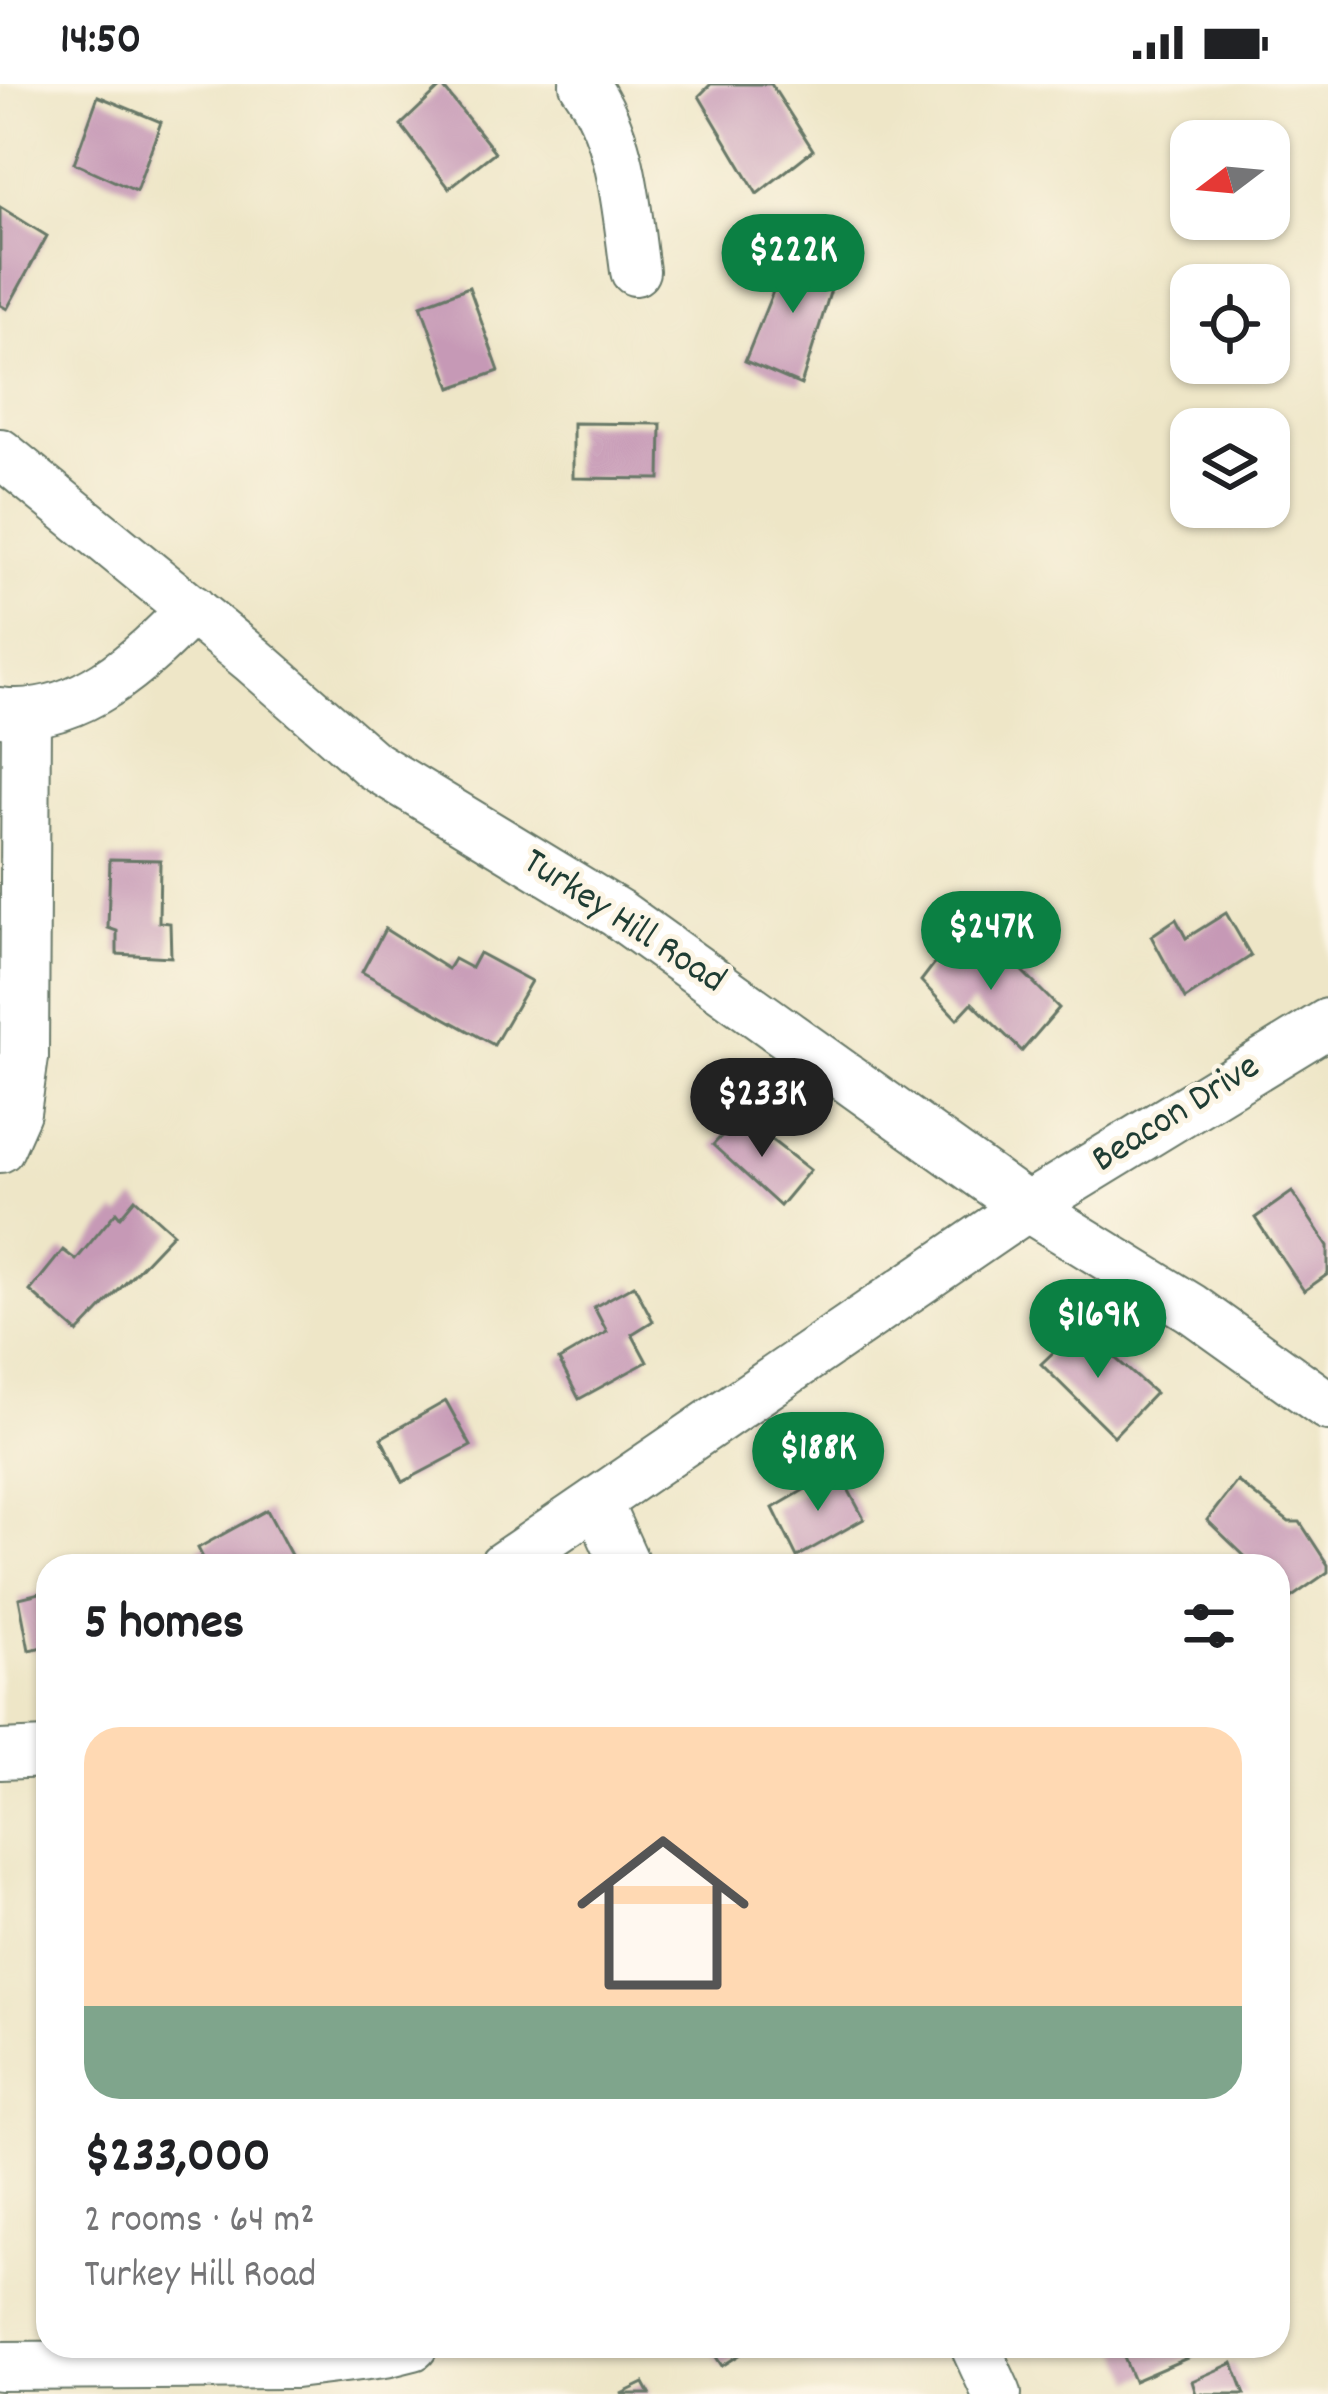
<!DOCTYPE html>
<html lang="en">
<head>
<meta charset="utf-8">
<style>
	:root { --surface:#fff; --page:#f6f6f6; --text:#202124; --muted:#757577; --accent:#0b8043 }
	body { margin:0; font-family:Dekko,sans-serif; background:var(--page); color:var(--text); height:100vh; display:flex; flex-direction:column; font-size:45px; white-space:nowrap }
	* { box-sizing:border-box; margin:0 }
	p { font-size:39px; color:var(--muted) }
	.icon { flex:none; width:66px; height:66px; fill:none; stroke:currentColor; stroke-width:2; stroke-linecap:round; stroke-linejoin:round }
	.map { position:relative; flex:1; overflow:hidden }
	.details { position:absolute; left:36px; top:1470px; width:1254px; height:804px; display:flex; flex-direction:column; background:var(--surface); border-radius:36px; box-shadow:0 3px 9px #0004 }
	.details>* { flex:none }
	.needle { width:78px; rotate:254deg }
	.controls { position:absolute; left:1170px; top:36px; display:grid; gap:24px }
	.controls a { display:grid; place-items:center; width:120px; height:120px; border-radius:24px; background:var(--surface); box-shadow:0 3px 9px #0004; font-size:60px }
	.price { position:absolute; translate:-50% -102px; padding:0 27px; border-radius:42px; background:var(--accent); color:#fff; font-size:39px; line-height:78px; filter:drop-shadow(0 3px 6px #0008) }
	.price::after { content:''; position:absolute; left:50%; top:72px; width:36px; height:27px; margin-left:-18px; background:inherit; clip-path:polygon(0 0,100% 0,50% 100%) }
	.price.active { background:#222; color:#fff }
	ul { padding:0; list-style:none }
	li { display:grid; align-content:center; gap:24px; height:636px; padding:0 48px }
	li span { display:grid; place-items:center; height:372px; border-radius:36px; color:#555 }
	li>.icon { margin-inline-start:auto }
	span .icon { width:216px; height:216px; fill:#fffc; stroke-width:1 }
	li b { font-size:51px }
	h2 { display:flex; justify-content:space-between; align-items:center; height:144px; padding:0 48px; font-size:51px }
	.status { display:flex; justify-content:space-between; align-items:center; height:84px; padding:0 60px; background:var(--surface); direction:ltr }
	.status svg { height:33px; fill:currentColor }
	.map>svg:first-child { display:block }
</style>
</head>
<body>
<div class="status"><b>14:50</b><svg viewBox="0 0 49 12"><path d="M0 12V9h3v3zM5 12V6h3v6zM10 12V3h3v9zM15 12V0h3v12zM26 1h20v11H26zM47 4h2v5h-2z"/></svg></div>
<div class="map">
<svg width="1328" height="2310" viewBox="0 0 1328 2310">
	<rect width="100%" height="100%" fill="#fcf5e5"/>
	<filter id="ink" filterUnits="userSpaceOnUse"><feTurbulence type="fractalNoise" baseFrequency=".00833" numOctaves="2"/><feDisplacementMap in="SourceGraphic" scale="24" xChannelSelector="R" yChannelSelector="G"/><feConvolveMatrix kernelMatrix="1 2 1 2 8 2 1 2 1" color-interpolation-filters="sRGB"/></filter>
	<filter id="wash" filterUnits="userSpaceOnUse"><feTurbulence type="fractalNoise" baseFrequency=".004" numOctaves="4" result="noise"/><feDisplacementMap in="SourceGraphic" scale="48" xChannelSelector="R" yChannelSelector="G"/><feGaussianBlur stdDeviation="2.7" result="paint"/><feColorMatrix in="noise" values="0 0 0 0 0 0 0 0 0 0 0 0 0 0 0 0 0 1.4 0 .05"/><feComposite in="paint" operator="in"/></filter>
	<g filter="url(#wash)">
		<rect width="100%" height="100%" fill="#eee6c7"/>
		<g id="blocks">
			<g fill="#c699b6">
				<polygon points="711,0 771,0 813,66 757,110 699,12"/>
				<polygon points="442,2 495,68 449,104 401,41"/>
				<polygon points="98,12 161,38 136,107 74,79"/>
				<polygon points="0,123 47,152 7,225 0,221"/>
				<polygon points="790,165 839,180 801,301 745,277"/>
				<polygon points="469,203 499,287 451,304 421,221"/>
				<polygon points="573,339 661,340 660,395 573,394"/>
				<polygon points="110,775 160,776 159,838 170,839 171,873 117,870 117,847 108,844"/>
				<polygon points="1226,829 1251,872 1185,915 1151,852 1176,835 1186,854"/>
				<polygon points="385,845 448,885 454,875 471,884 479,869 531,897 494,961 362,888"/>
				<polygon points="953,855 983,887 1000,865 1059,924 1022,967 972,919 957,935 921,897"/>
				<polygon points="741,1032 810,1086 780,1122 713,1061"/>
				<polygon points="1292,1108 1328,1162 1328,1190 1304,1207 1255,1134"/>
				<polygon points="135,1115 173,1149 78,1249 30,1207 63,1166 76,1176 116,1128 120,1133"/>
				<polygon points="634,1201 653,1237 632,1250 647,1278 579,1315 559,1276 607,1248 594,1223"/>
				<polygon points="1080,1243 1155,1309 1114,1352 1041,1280"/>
				<polygon points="446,1317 471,1362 403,1398 381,1354"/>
				<polygon points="838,1386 864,1435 797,1473 773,1424"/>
				<polygon points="1237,1397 1289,1438 1300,1438 1328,1481 1328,1488 1282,1520 1278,1514 1278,1482 1255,1482 1207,1436"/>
				<polygon points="267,1426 293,1475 280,1482 207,1482 198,1464"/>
				<polygon points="48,1507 48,1562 29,1566 19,1514"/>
				<polygon points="39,2114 48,2114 48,2160 41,2160"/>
				<polygon points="709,2262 754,2262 722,2282"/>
				<polygon points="1119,2262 1195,2262 1199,2269 1134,2297"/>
				<polygon points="1233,2279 1245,2310 1196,2310 1192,2297"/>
				<polygon points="644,2299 650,2310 621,2310"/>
			</g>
		</g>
	</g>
	<g filter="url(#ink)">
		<use href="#blocks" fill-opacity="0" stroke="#677867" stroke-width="3"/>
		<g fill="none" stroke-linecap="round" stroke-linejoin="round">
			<defs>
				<g id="minor">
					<path d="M584,0C623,54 626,122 635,187"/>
					<polyline points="0,369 253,576 373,681 617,829 1027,1123 1191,1224 1328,1322"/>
					<path d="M0,628C79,638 141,577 192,525"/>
					<polyline points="0,1064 16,1028 24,973 26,631"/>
					<polyline points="597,1418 626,1482"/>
					<polyline points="503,1482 1027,1123 1328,939"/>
					<polyline points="0,1671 48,1669"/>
					<polyline points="975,2262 997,2310"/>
					<polyline points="0,2282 295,2280 385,2269 413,2262"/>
				</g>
			</defs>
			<use href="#minor" stroke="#677867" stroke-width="52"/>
			<use href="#minor" stroke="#fff" stroke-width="48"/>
		</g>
	</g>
	<g text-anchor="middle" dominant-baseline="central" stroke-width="10" stroke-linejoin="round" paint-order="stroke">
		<g font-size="39" fill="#1f3d34" stroke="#fcf5e5">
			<text transform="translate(623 839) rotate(33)">Turkey Hill Road</text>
			<text transform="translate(1177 1031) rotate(-32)">Beacon Drive</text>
		</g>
	</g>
</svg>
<div class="controls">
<a><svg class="needle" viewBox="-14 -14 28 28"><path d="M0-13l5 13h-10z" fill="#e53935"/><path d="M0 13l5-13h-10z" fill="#757577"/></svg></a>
<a><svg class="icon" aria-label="locate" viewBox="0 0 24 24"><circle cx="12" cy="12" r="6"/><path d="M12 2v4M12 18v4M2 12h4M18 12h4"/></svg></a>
<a><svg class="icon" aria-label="layers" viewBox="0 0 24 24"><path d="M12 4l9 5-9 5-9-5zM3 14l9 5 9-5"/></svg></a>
</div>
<b class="price" style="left:793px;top:232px">$222K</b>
<b class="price" style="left:991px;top:909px">$247K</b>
<b class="price active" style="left:762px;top:1076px">$233K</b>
<b class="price" style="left:1098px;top:1297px">$169K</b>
<b class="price" style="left:818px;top:1430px">$188K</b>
<section class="details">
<h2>5 homes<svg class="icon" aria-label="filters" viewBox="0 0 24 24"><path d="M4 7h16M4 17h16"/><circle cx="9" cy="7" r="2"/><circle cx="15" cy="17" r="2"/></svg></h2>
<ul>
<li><span style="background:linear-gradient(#ffd9b3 75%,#7fa58c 0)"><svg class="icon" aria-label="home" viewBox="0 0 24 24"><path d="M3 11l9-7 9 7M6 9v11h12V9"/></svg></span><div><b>$233,000</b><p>2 rooms · 64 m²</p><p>Turkey Hill Road</p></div></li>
</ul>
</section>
</div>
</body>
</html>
